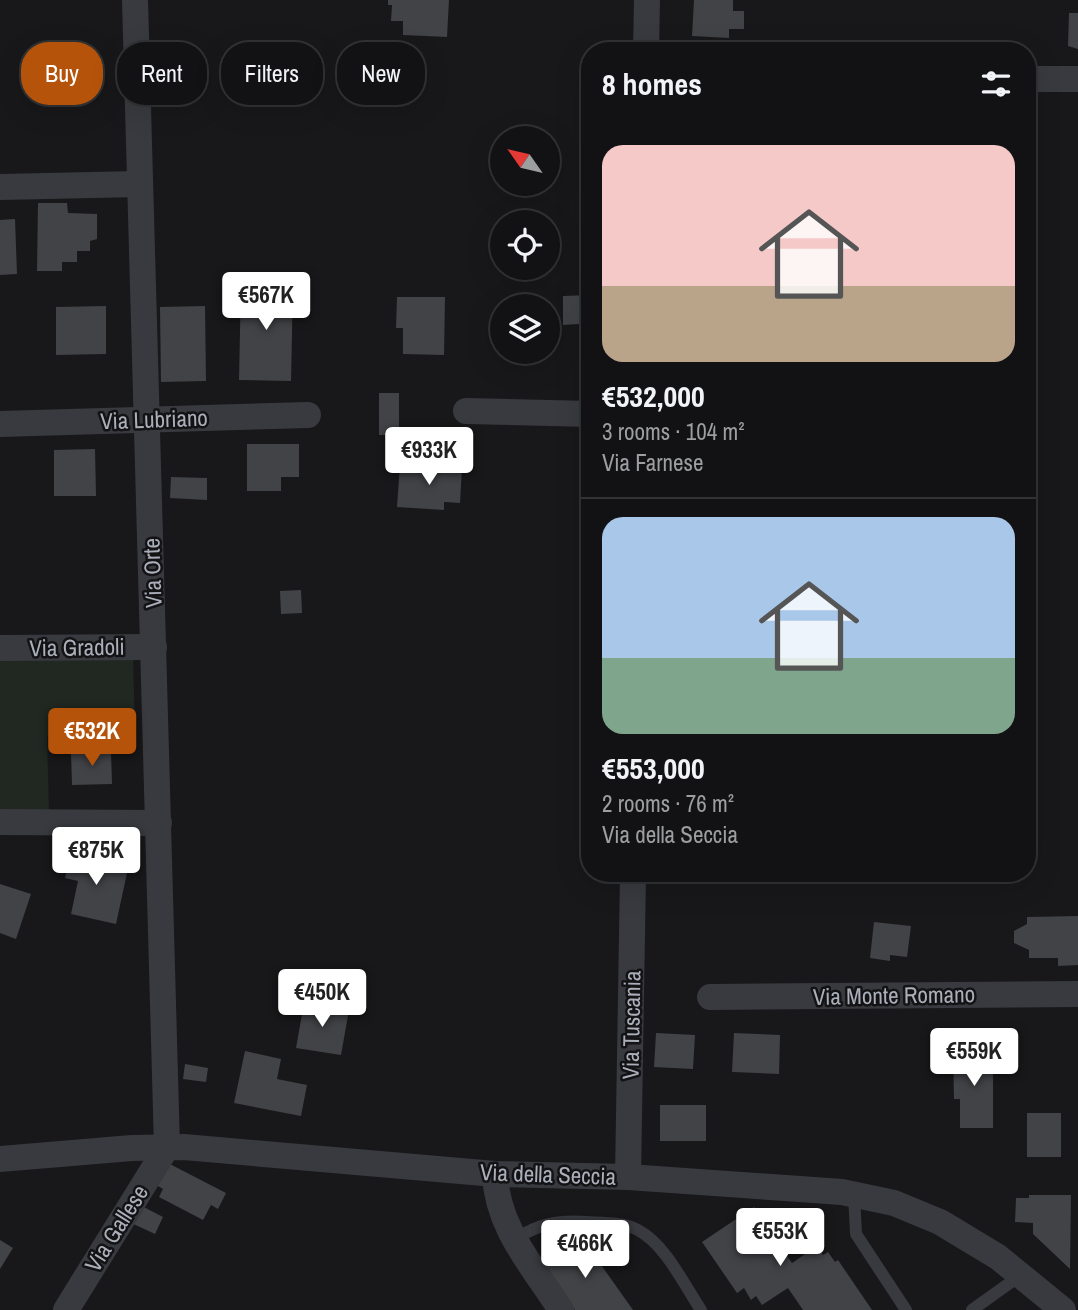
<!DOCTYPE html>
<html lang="en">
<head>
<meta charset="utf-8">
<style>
	:root { --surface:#121214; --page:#1b1b1d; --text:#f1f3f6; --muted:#9c9ea0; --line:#313234; --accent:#b45309 }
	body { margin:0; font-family:"Archivo Narrow",sans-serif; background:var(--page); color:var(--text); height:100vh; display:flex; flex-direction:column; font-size:26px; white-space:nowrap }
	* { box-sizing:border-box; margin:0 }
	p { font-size:23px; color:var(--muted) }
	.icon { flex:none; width:38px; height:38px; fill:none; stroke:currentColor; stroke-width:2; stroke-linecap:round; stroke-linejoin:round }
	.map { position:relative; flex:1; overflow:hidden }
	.sheet { position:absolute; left:581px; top:42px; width:455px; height:840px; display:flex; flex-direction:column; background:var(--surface); border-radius:28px; box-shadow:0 7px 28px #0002,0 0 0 2px var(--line) }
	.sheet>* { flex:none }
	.banner { position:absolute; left:21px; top:42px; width:455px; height:63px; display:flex; gap:14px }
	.needle { width:46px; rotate:304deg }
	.controls { position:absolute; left:490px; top:126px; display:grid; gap:14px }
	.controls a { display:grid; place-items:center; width:70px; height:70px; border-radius:50%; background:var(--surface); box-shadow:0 7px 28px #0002,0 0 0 2px var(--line); font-size:35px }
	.price { position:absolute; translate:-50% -60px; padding:0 16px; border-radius:7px; background:#fff; color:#222; font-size:23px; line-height:46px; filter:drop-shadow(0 2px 4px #0008) }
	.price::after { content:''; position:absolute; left:50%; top:42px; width:21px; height:16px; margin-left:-10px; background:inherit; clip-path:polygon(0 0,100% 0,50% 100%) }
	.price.current { background:var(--accent); color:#fff }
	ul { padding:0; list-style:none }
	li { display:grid; align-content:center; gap:14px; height:371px; padding:0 21px }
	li+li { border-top:2px solid var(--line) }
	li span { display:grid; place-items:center; height:217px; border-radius:21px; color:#555 }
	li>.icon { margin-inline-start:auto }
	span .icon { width:126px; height:126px; fill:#fffc; stroke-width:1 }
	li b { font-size:30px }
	h2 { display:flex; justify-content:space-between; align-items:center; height:84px; padding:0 21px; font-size:30px }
	.chip { padding:0 24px; border-radius:28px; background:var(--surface); box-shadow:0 7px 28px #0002,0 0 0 2px var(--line); font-size:24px; line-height:63px }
	.chip.current { background:var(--accent); color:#fff }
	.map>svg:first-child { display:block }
</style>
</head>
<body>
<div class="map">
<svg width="1078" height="1310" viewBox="0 0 1078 1310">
	<rect width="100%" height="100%" fill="#18181a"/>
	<polygon fill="#202821" points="133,654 135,733 47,736 49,812 0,814 0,658"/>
	<g fill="#424347">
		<polygon points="388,0 449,0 447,37 403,35 403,21 391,21 392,5 388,5"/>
		<polygon points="694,0 733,0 733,11 744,11 744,29 729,29 729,38 692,36"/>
		<polygon points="1069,13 1078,13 1078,49 1068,46"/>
		<polygon points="1027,128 1038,129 1036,165 1027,165"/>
		<polygon points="38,203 67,203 68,213 97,214 97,239 90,241 90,251 77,251 77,262 62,262 62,271 37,271"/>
		<polygon points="15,219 17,274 0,275 0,220"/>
		<polygon points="241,283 293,284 291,381 239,380"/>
		<polygon points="590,295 590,336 580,336 579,324 563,325 563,296"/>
		<polygon points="397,297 445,297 444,355 403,354 403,328 396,328"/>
		<polygon points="106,306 106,354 56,355 56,307"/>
		<polygon points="205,306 206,381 161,382 160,307"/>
		<rect x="379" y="393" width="20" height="42"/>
		<polygon points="247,444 299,444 299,477 281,477 281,491 247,491"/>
		<polygon points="95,449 96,496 54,496 54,450"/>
		<polygon points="400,464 462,468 460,503 444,502 444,510 397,507"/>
		<polygon points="171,477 207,478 207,500 170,498"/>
		<polygon points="301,590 302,613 281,614 280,591"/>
		<polygon points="111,752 112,784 72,785 71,753"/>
		<polygon points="71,850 109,858 107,869 127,873 116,924 71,914 78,881 65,878"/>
		<polygon points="0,884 31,894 16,939 0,933"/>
		<polygon points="1078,916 1078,965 1058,966 1058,958 1029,958 1029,950 1014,943 1014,931 1027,924 1027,917"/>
		<polygon points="874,922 911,926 907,957 890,955 890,961 870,958"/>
		<polygon points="304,1003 349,1010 341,1055 296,1048"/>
		<polygon points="656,1033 695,1035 693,1069 654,1067"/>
		<polygon points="734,1033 780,1035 779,1074 732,1072"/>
		<polygon points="993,1050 993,1128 960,1128 960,1099 954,1099 953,1051"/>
		<polygon points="245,1051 281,1059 277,1079 307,1085 301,1116 234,1103"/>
		<polygon points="185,1064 208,1068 206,1082 183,1079"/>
		<rect x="660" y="1105" width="46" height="36"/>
		<rect x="1027" y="1113" width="34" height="44"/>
		<polygon points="164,1161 226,1193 218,1209 211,1205 203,1220 159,1197 163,1189 153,1183"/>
		<polygon points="1029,1195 1071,1195 1070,1269 1033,1234 1033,1223 1015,1222 1016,1198 1029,1198"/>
		<polygon points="136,1203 163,1217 155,1234 127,1221"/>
		<polygon points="754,1207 792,1263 817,1246 823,1255 828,1252 835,1262 838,1260 872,1310 803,1310 788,1288 762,1305 756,1296 751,1300 744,1288 737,1293 702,1242"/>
		<polygon points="582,1238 633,1310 575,1310 544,1265"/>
		<polygon points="0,1240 13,1248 0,1269"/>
	</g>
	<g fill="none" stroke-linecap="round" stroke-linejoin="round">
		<g stroke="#393a3f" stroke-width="12">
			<polyline points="854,1194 856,1234 906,1310"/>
			<path d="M515,1239C539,1224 557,1220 586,1222C603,1223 623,1222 638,1230C666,1245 684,1285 701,1310"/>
			<polyline points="972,1310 1021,1275"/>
		</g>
		<g stroke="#393a3f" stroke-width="26">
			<polyline points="646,51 647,0"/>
			<polyline points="1027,79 1078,79"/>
			<polyline points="0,187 140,184"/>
			<polyline points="466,411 590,414"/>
			<polyline points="0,424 308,415"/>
			<polyline points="0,648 154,647"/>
			<polyline points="0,822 159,823"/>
			<polyline points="710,997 1078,994"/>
			<polyline points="0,1159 132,1148 184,1147 495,1174 628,1177 842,1192 894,1203 940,1222 998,1257 1063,1310"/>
			<path d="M495,1174C497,1228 533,1266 561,1310"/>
			<polyline points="628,1177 633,873"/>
			<polyline points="66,1310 167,1147 135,0"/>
		</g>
	</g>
	<g text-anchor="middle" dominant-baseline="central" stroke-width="5" stroke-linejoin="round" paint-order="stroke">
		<g font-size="23" fill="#aaafba" stroke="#131315">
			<text transform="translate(154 419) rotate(-2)">Via Lubriano</text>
			<text transform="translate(152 573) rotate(-92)">Via Orte</text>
			<text transform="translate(77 647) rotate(-1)">Via Gradoli</text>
			<text transform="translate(894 995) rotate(-1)">Via Monte Romano</text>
			<text transform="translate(631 1025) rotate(-89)">Via Tuscania</text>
			<text transform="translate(548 1174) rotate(2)">Via della Seccia</text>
			<text transform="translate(116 1228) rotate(-58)">Via Gallese</text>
		</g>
	</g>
</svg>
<div class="controls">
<a><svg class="needle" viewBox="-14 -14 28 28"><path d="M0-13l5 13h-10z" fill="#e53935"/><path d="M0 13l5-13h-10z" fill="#9c9ea0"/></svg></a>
<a><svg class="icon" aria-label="locate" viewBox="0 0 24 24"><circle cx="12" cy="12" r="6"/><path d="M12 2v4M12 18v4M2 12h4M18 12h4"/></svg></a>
<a><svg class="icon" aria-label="layers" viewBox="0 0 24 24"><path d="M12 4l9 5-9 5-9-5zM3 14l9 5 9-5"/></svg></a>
</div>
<b class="price" style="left:266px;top:332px">€567K</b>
<b class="price" style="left:429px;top:487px">€933K</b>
<b class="price current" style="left:92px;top:768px">€532K</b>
<b class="price" style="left:96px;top:887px">€875K</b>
<b class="price" style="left:322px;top:1029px">€450K</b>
<b class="price" style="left:974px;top:1088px">€559K</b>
<b class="price" style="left:780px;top:1268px">€553K</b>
<b class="price" style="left:585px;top:1280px">€466K</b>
<div class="banner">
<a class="chip current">Buy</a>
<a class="chip">Rent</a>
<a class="chip">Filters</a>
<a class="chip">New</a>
</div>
<section class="sheet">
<h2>8 homes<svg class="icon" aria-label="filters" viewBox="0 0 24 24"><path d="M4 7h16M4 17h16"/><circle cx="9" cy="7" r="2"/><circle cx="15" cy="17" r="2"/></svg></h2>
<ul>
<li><span style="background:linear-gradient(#f6c9c9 65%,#b9a48a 0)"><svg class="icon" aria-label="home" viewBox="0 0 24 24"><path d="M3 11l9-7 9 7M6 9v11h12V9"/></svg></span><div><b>€532,000</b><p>3 rooms · 104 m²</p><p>Via Farnese</p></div></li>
<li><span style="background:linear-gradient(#a9c7e8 65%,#7fa58c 0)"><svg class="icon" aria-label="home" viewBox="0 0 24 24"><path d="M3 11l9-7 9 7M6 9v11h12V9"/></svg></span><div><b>€553,000</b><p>2 rooms · 76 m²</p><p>Via della Seccia</p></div></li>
</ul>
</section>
</div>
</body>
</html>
